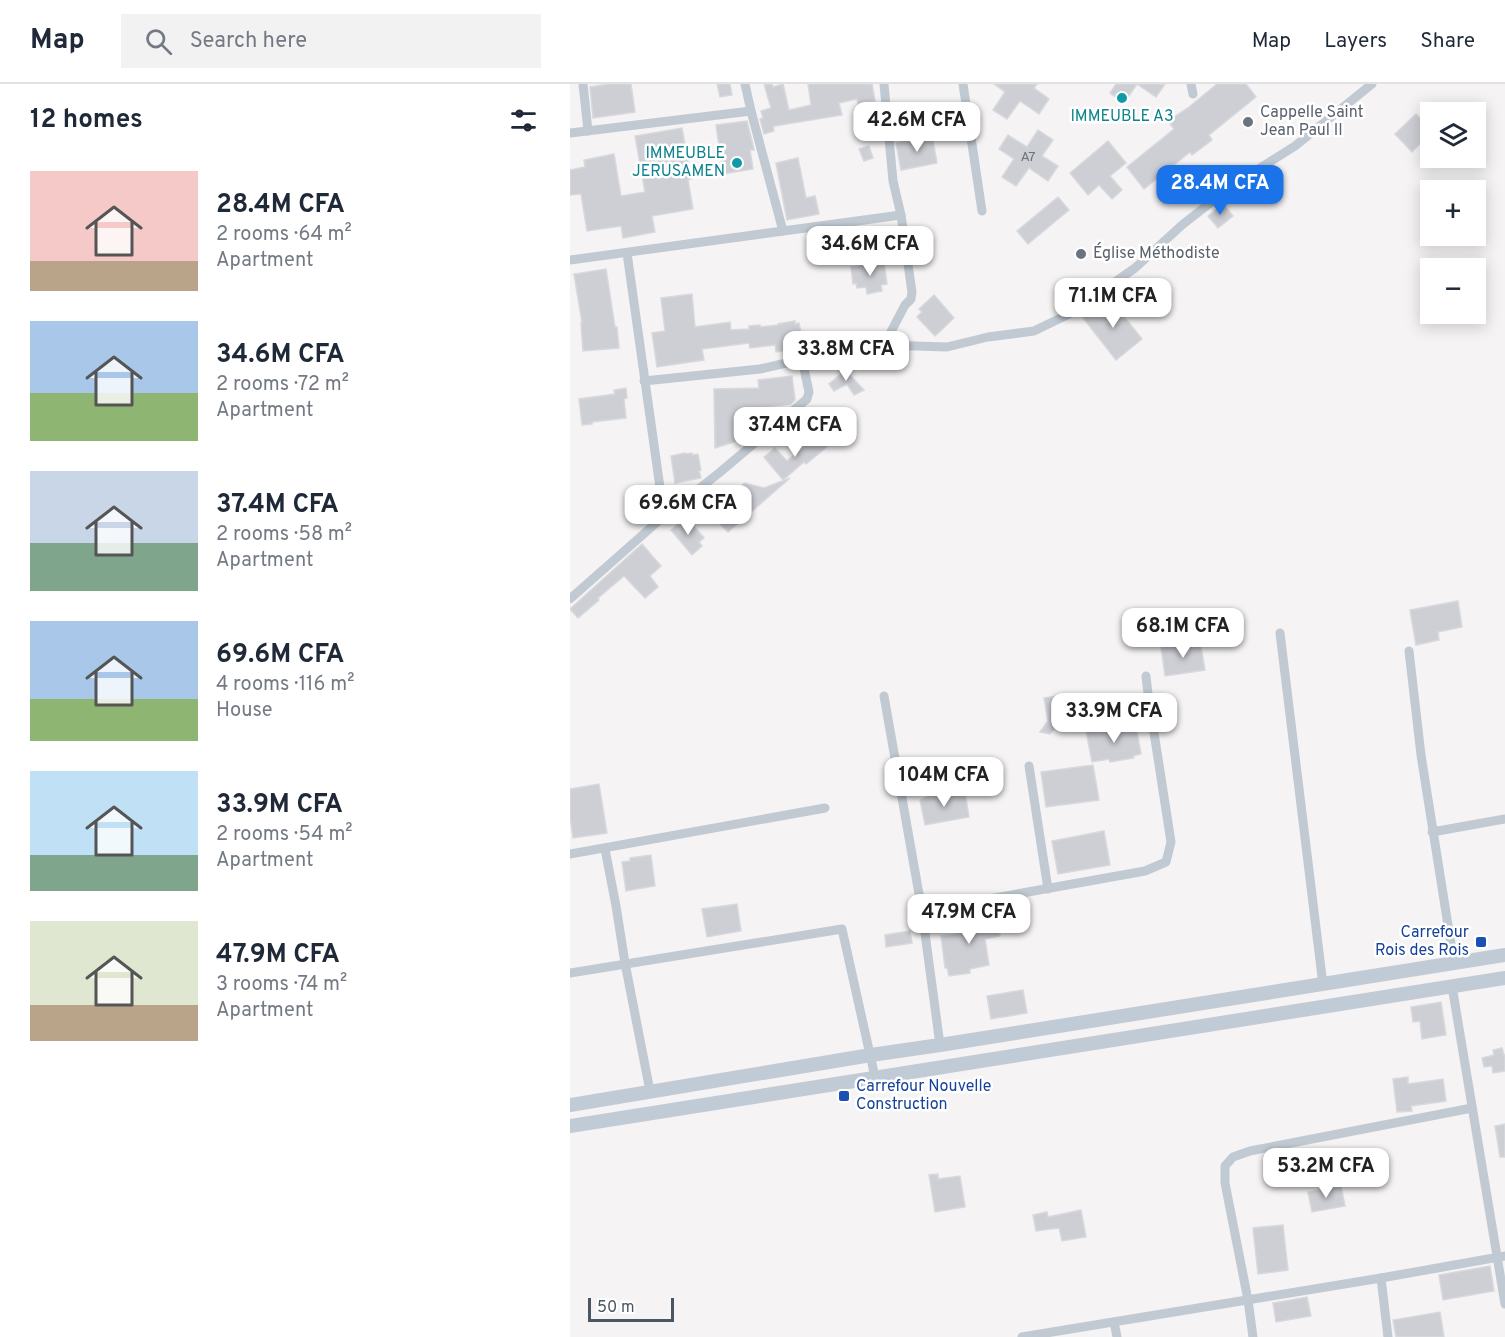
<!DOCTYPE html>
<html lang="en">
<head>
<meta charset="utf-8">
<style>
	:root { --surface:#fff; --page:#f2f2f3; --text:#1f2937; --muted:#747a83; --line:#e0e1e3; --accent:#1a73e8 }
	body { margin:0; font-family:Overpass,sans-serif; background:var(--page); color:var(--text); height:100vh; display:flex; flex-direction:column; font-size:22px; white-space:nowrap }
	* { box-sizing:border-box; margin:0 }
	p { font-size:20px; color:var(--muted) }
	.icon { flex:none; width:33px; height:33px; fill:none; stroke:currentColor; stroke-width:2; stroke-linecap:round; stroke-linejoin:round }
	.map { position:relative; flex:1; overflow:hidden }
	.drawer { display:flex; flex-direction:column; background:var(--surface); width:570px }
	.drawer>* { flex:none }
	.tools { position:absolute; left:850px; top:18px; display:grid; gap:12px }
	.tools a { display:grid; place-items:center; width:66px; height:66px; border-radius:0px; background:var(--surface); box-shadow:0 3px 15px #0003; font-size:30px }
	.scale { position:absolute; left:18px; bottom:15px; width:86px; box-sizing:border-box; padding-left:6px; border:3px solid #4a5661; border-top:0; font-size:16px; line-height:21px; white-space:nowrap; color:#4a5661; -webkit-text-stroke:4px #fff; paint-order:stroke }
	.price { position:absolute; translate:-50% -51px; padding:0 14px; border-radius:12px; background:#fff; color:#222; font-size:20px; line-height:39px; filter:drop-shadow(0 2px 3px #0008) }
	.price::after { content:''; position:absolute; left:50%; top:36px; width:18px; height:14px; margin-left:-9px; background:inherit; clip-path:polygon(0 0,100% 0,50% 100%) }
	.price.active { background:var(--accent); color:#fff }
	ul { padding:0; list-style:none }
	li { display:flex; align-items:center; gap:18px; height:150px; padding:0 30px }
	li span { display:grid; place-items:center; flex:none; width:168px; height:120px; border-radius:0px; color:#555 }
	li>.icon { margin-inline-start:auto }
	span .icon { width:72px; height:72px; fill:#fffc; stroke-width:1 }
	li b { font-size:26px }
	h2 { display:flex; justify-content:space-between; align-items:center; height:72px; padding:0 30px; font-size:26px }
	header { display:flex; align-items:center; gap:36px; box-sizing:border-box; height:84px; padding:0 30px; background:var(--surface); border-bottom:2px solid var(--line) }
	header strong { font-size:28px }
	nav { display:flex; gap:33px; margin-inline-start:auto; font-size:21px }
	.search { width:420px; height:54px; background:var(--page); display:flex; align-items:center; gap:15px; box-sizing:border-box; padding:0 21px; border-radius:0px; color:var(--muted); font-size:22px }
	main { display:flex; flex:1; min-height:0 }
	.map>svg:first-child { display:block }
</style>
</head>
<body>
<header>
<strong>Map</strong>
<div class="search"><svg class="icon" aria-label="search" viewBox="0 0 24 24"><circle cx="10" cy="10" r="6"/><path d="M15 15l6 6"/></svg>Search here</div>
<nav><a>Map</a><a>Layers</a><a>Share</a></nav>
</header>
<main>
<section class="drawer">
<h2>12 homes<svg class="icon" aria-label="filters" viewBox="0 0 24 24"><path d="M4 7h16M4 17h16"/><circle cx="9" cy="7" r="2"/><circle cx="15" cy="17" r="2"/></svg></h2>
<ul>
<li><span style="background:linear-gradient(#f6c9c9 75%,#b9a48a 0)"><svg class="icon" aria-label="home" viewBox="0 0 24 24"><path d="M3 11l9-7 9 7M6 9v11h12V9"/></svg></span><div><b>28.4M CFA</b><p>2 rooms · 64 m²</p><p>Apartment</p></div></li>
<li><span style="background:linear-gradient(#a9c7e8 60%,#8fb573 0)"><svg class="icon" aria-label="home" viewBox="0 0 24 24"><path d="M3 11l9-7 9 7M6 9v11h12V9"/></svg></span><div><b>34.6M CFA</b><p>2 rooms · 72 m²</p><p>Apartment</p></div></li>
<li><span style="background:linear-gradient(#c9d6e8 60%,#7fa58c 0)"><svg class="icon" aria-label="home" viewBox="0 0 24 24"><path d="M3 11l9-7 9 7M6 9v11h12V9"/></svg></span><div><b>37.4M CFA</b><p>2 rooms · 58 m²</p><p>Apartment</p></div></li>
<li><span style="background:linear-gradient(#a9c7e8 65%,#8fb573 0)"><svg class="icon" aria-label="home" viewBox="0 0 24 24"><path d="M3 11l9-7 9 7M6 9v11h12V9"/></svg></span><div><b>69.6M CFA</b><p>4 rooms · 116 m²</p><p>House</p></div></li>
<li><span style="background:linear-gradient(#bfe0f5 70%,#7fa58c 0)"><svg class="icon" aria-label="home" viewBox="0 0 24 24"><path d="M3 11l9-7 9 7M6 9v11h12V9"/></svg></span><div><b>33.9M CFA</b><p>2 rooms · 54 m²</p><p>Apartment</p></div></li>
<li><span style="background:linear-gradient(#dfe7d0 70%,#b9a48a 0)"><svg class="icon" aria-label="home" viewBox="0 0 24 24"><path d="M3 11l9-7 9 7M6 9v11h12V9"/></svg></span><div><b>47.9M CFA</b><p>3 rooms · 74 m²</p><p>Apartment</p></div></li>
</ul>
</section>
<div class="map">
<svg width="935" height="1253" viewBox="0 0 935 1253">
	<rect width="100%" height="100%" fill="#f5f3f3"/>
	<g fill="#cdcfd5" stroke="#d7d9de" stroke-width="1.5">
		<polygon points="39,0 61,0 65,28 23,34 20,3"/>
		<polygon points="147,0 160,0 162,11 150,13"/>
		<polygon points="194,0 202,0 203,3 213,0 219,26 241,21 238,0 302,0 305,17 288,20 287,15 269,19 272,31 205,42 203,43 204,47 194,50 190,35 193,34 191,27 201,24"/>
		<polygon points="424,0 467,0 464,4 479,15 469,30 450,17 437,35 423,26 435,8"/>
		<polygon points="546,0 567,0 554,19 540,9"/>
		<polygon points="567,0 595,0 586,13"/>
		<polygon points="647,0 676,0 686,13 639,51 642,56 622,71 620,68 574,105 557,83 604,45 598,37 619,23"/>
		<polygon points="846,30 861,45 861,49 842,68 825,50"/>
		<polygon points="177,37 183,61 184,66 180,66 183,85 153,90 146,41"/>
		<polygon points="112,44 121,95 118,96 123,125 82,132 85,148 53,154 51,142 17,147 11,110 0,111 0,86 15,83 14,76 44,70 51,112 75,108 65,52"/>
		<polygon points="468,46 483,56 472,72 488,82 478,97 459,84 446,102 432,93 444,75 429,65 438,51 457,63"/>
		<polygon points="362,51 367,79 331,86 326,59"/>
		<polygon points="538,57 556,79 540,92 552,106 542,115 529,101 518,111 500,89"/>
		<polygon points="299,62 303,74 294,77 289,65"/>
		<polygon points="228,74 236,114 245,112 249,130 217,136 206,79"/>
		<polygon points="488,113 499,126 458,160 447,147"/>
		<polygon points="653,120 663,132 648,144 638,132"/>
		<polygon points="314,178 317,200 311,201 312,207 297,210 296,203 287,204 286,199 283,200 281,183"/>
		<polygon points="36,185 45,243 47,243 49,264 13,267 11,239 12,239 4,190"/>
		<polygon points="122,210 125,243 160,238 161,246 179,245 179,242 190,241 190,243 208,241 208,240 225,237 225,240 229,239 234,264 206,268 205,261 180,264 179,259 132,265 134,276 87,283 82,249 95,247 91,214"/>
		<polygon points="364,211 384,234 365,252 347,233 352,228 349,225"/>
		<polygon points="539,214 572,255 546,276 513,234"/>
		<polygon points="269,279 279,290 294,306 284,311 277,300 264,307 259,300 271,290 266,282"/>
		<polygon points="222,292 225,316 221,320 182,325 183,352 145,364 144,305 189,304 188,296"/>
		<polygon points="56,304 57,314 54,315 56,334 22,338 22,340 12,341 9,315 45,310 44,306"/>
		<polygon points="248,351 258,362 236,380 234,378 213,396 194,373 205,364 217,377"/>
		<polygon points="115,369 115,370 122,369 122,371 128,370 131,386 129,387 131,394 105,399 101,372"/>
		<polygon points="220,394 158,448 150,440 163,428 160,424 172,411 167,406 173,400 175,399 194,404"/>
		<polygon points="116,433 134,454 129,458 132,462 122,471 101,446"/>
		<polygon points="72,460 91,482 80,492 88,503 75,514 54,492 28,514 29,516 8,534 0,525"/>
		<polygon points="888,517 892,543 868,548 869,556 846,561 840,526"/>
		<polygon points="582,527 583,527 589,541 589,536 602,537 600,545 592,547 596,558 584,562"/>
		<polygon points="630,557 635,586 595,592 591,563"/>
		<polygon points="496,611 498,632 480,650 470,648 478,637 474,614"/>
		<polygon points="566,642 571,670 563,672 564,674 540,678 539,675 522,678 516,647 530,644 531,648"/>
		<polygon points="523,681 529,716 476,723 471,688"/>
		<polygon points="29,700 37,749 3,754 0,733 0,705"/>
		<polygon points="395,708 399,733 355,741 350,716 361,711 370,713"/>
		<polygon points="534,747 540,781 488,790 482,757"/>
		<polygon points="81,771 85,802 56,807 52,778 60,777 60,774"/>
		<polygon points="167,820 171,847 137,853 132,825"/>
		<polygon points="409,829 410,834 420,833 420,837 428,835 430,852 415,855 419,881 400,885 400,889 379,892 377,884 375,884 371,852 393,849 391,836 399,834 399,831"/>
		<polygon points="340,847 342,859 316,863 315,851"/>
		<polygon points="453,906 457,929 421,935 417,912"/>
		<polygon points="871,918 876,951 852,955 850,937 843,938 841,923"/>
		<polygon points="932,964 934,971 935,971 935,987 923,989 922,982 914,983 912,974 924,971 923,966"/>
		<polygon points="838,993 838,1000 873,995 876,1017 841,1022 842,1027 827,1028 823,995"/>
		<polygon points="935,1040 935,1073 930,1073 925,1042"/>
		<polygon points="368,1090 368,1095 390,1092 395,1123 365,1128 359,1091"/>
		<polygon points="771,1102 775,1122 742,1128 738,1108"/>
		<polygon points="511,1126 516,1153 492,1157 489,1144 466,1147 463,1131 477,1128 478,1133"/>
		<polygon points="713,1141 718,1186 688,1190 683,1144"/>
		<polygon points="920,1182 924,1207 873,1216 869,1191"/>
		<polygon points="737,1213 741,1232 706,1238 703,1219"/>
		<polygon points="870,1228 874,1253 826,1253 823,1236"/>
	</g>
	<g fill="none" stroke-linecap="round" stroke-linejoin="round">
		<g stroke="#c1cad2" stroke-width="9">
			<polyline points="13,0 18,47"/>
			<polyline points="175,0 181,27 213,147"/>
			<polyline points="314,0 323,97 331,131 342,208 341,215 335,221 314,261"/>
			<polyline points="393,0 412,127"/>
			<polyline points="621,0 623,10"/>
			<polyline points="0,49 181,27"/>
			<polyline points="57,169 94,432"/>
			<polyline points="0,176 331,131"/>
			<polyline points="74,297 190,285 264,268 314,261 377,263 418,253 464,247 499,230 565,184 612,141 663,101 725,62 802,0"/>
			<polyline points="0,515 94,432 149,389 237,315 239,308 232,275"/>
			<polyline points="710,549 753,901"/>
			<polyline points="839,567 851,671 884,879"/>
			<polyline points="314,612 352,827 370,961"/>
			<polyline points="459,682 478,805"/>
			<polyline points="862,748 935,735"/>
			<polyline points="35,765 46,822 55,879 80,1007"/>
			<polyline points="0,770 255,724"/>
			<polyline points="352,827 575,787 596,778 601,758 578,610 576,592"/>
			<polyline points="0,889 272,845 305,993"/>
			<polyline points="882,902 935,1220"/>
			<polyline points="811,1194 818,1253"/>
			<polyline points="544,1238 547,1253"/>
			<polyline points="452,1253 811,1194 935,1172"/>
			<polyline points="683,1253 678,1216 655,1099 655,1082 663,1073 680,1067 902,1024"/>
		</g>
		<g stroke="#c1cbd6" stroke-width="14">
			<polyline points="0,1021 301,971 370,961 935,871"/>
			<polyline points="0,1042 935,894"/>
		</g>
	</g>
	<g fill="#0f9aa8" stroke="#fff" stroke-width="2">
		<circle cx="552" cy="14" r="6"/>
		<circle cx="167" cy="79" r="6"/>
	</g>
	<g fill="#6b7280" stroke="#fff" stroke-width="2">
		<circle cx="678" cy="38" r="6"/>
		<circle cx="511" cy="170" r="6"/>
	</g>
	<g fill="#1a4fb4" stroke="#fff" stroke-width="2">
		<rect x="905" y="852" width="12" height="12" rx="3"/>
		<rect x="268" y="1006" width="12" height="12" rx="3"/>
	</g>
	<g text-anchor="middle" dominant-baseline="central" stroke-width="5" stroke-linejoin="round" paint-order="stroke">
		<g font-size="14" fill="#6b747e">
			<text x="458" y="73">A7</text>
		</g>
		<g font-size="16" fill="#5b616d" stroke="#fff" text-anchor="start">
			<text x="690" y="29">Cappelle Saint<tspan x="690" dy="18">Jean Paul II</tspan></text>
			<text x="523" y="170">Église Méthodiste</text>
		</g>
		<g font-size="16" fill="#0d838f" stroke="#fff">
			<text x="552" y="33">IMMEUBLE A3</text>
			<text x="155" y="70" text-anchor="end">IMMEUBLE<tspan x="155" dy="18">JERUSAMEN</tspan></text>
		</g>
		<g font-size="16" fill="#164399" stroke="#fff" text-anchor="end">
			<text x="899" y="849">Carrefour<tspan x="899" dy="18">Rois des Rois</tspan></text>
			<text x="286" y="1003" text-anchor="start">Carrefour Nouvelle<tspan x="286" dy="18">Construction</tspan></text>
		</g>
	</g>
</svg>
<div class="tools">
<a><svg class="icon" aria-label="layers" viewBox="0 0 24 24"><path d="M12 4l9 5-9 5-9-5zM3 14l9 5 9-5"/></svg></a>
<a>+</a>
<a>−</a>
</div>
<div class="scale">50 m</div>
<b class="price" style="left:347px;top:69px">42.6M CFA</b>
<b class="price active" style="left:650px;top:132px">28.4M CFA</b>
<b class="price" style="left:300px;top:193px">34.6M CFA</b>
<b class="price" style="left:543px;top:245px">71.1M CFA</b>
<b class="price" style="left:276px;top:298px">33.8M CFA</b>
<b class="price" style="left:225px;top:374px">37.4M CFA</b>
<b class="price" style="left:118px;top:452px">69.6M CFA</b>
<b class="price" style="left:613px;top:575px">68.1M CFA</b>
<b class="price" style="left:544px;top:660px">33.9M CFA</b>
<b class="price" style="left:374px;top:724px">104M CFA</b>
<b class="price" style="left:399px;top:861px">47.9M CFA</b>
<b class="price" style="left:756px;top:1115px">53.2M CFA</b>
</div>
</main>
</body>
</html>
